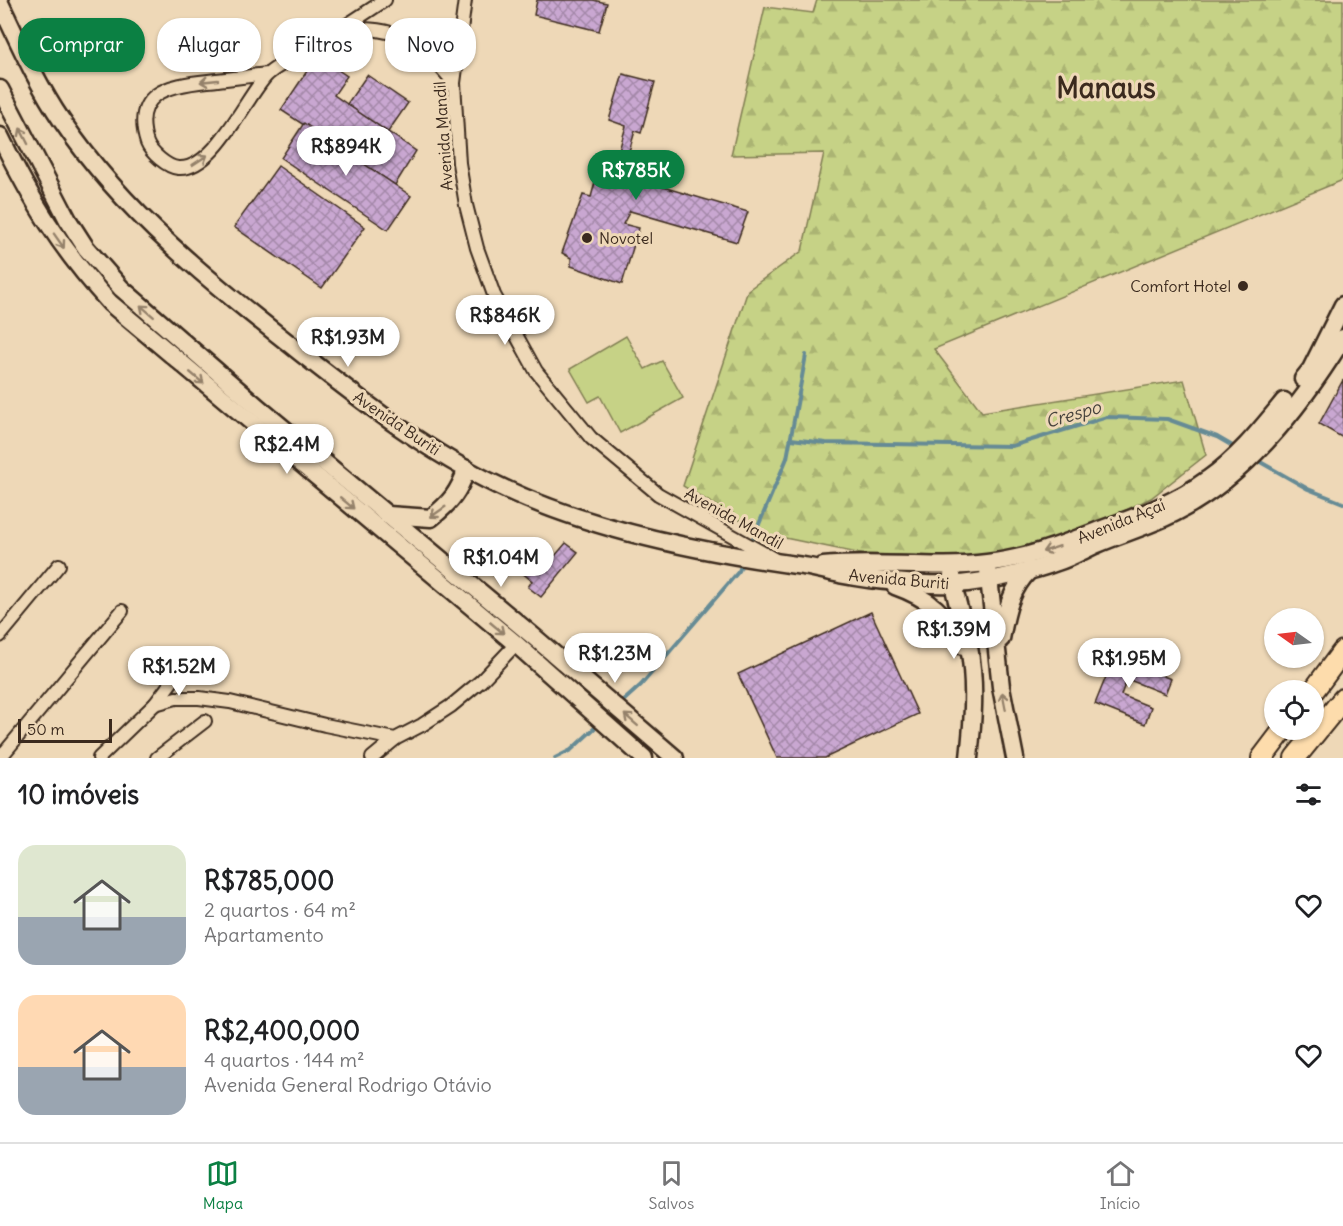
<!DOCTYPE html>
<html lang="pt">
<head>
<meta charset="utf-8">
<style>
	:root { --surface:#fff; --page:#f6f6f6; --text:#202124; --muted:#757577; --line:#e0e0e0; --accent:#0b8043 }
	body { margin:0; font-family:Delius,sans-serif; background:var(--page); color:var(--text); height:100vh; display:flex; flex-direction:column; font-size:22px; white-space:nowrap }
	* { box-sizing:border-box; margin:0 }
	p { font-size:20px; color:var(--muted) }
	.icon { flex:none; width:33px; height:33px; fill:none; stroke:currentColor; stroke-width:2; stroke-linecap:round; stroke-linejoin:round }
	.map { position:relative; height:758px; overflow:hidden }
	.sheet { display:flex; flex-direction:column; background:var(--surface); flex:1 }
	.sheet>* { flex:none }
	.guide { position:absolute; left:18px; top:18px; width:600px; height:54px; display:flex; gap:12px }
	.needle { width:39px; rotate:284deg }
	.tools { position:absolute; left:1264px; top:608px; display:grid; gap:12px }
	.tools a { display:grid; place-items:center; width:60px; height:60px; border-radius:50%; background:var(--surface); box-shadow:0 2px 4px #0004; font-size:30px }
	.scale { position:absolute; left:18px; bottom:15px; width:94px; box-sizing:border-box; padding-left:6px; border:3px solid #3b2a1e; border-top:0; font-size:16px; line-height:21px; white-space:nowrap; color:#3b2a1e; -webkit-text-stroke:4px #eed8b7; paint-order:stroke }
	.price { position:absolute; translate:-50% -51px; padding:0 14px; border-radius:21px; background:#fff; color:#222; font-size:20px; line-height:39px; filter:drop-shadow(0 2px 3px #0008) }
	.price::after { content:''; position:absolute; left:50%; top:36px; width:18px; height:14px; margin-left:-9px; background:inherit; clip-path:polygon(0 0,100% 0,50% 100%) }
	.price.active { background:var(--accent); color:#fff }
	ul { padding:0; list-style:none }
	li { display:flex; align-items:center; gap:18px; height:150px; padding:0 18px }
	li span { display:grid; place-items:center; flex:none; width:168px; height:120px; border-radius:18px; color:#555 }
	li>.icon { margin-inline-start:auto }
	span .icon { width:72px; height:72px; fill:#fffc; stroke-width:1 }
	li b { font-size:26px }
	h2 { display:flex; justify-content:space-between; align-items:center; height:72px; padding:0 18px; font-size:26px }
	.chip { padding:0 21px; border-radius:24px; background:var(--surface); box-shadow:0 2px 4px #0004; font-size:21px; line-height:54px }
	.chip.active { background:var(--accent); color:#fff }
	.tab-bar { display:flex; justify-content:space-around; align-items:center; height:84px; border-top:2px solid var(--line); background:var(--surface); font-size:16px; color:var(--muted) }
	.tab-bar a { display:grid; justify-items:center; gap:3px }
	.tab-bar .active { color:var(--accent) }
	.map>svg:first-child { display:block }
</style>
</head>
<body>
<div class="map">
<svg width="1343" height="758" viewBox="0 0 1343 758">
	<defs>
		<pattern id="forest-firs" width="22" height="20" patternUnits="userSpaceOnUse" patternTransform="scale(1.5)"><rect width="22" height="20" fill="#c6d286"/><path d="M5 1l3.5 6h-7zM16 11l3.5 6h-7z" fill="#abb473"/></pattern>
		<pattern id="building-cross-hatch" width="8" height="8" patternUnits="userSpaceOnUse" patternTransform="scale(1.5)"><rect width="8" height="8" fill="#c9a7d1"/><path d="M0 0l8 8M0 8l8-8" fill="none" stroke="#a488a9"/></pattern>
	</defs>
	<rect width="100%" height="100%" fill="#eed8b7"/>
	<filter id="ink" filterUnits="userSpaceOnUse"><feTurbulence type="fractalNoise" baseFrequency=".0167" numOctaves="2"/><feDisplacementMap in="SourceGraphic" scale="12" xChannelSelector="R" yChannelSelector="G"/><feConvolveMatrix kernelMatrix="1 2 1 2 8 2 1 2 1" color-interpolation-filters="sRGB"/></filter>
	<g filter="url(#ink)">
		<polygon fill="url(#forest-firs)" stroke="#807e52" stroke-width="1.5" points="817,0 1343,0 1343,180 934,349 982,412 1184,380 1206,455 1151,498 1064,540 974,557 862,554 761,533 683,486 748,290 802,251 824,153 731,155 765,7 813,13"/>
		<polygon fill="#c6d286" stroke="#807e52" stroke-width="1.5" points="626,336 645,369 662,361 683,398 620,433 600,396 589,402 570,369"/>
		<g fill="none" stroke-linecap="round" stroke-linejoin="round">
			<g stroke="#668b95" stroke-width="4">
				<polyline points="791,439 826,443 1012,446 1107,417 1167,419 1217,437 1236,448"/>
				<polyline points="1255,459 1308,489 1343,503"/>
				<polyline points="751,543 787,458 806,355"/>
				<polyline points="620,704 641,685 739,571 743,561"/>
				<polyline points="555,758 571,750 599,724"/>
			</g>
		</g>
		<g fill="url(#building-cross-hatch)" stroke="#3b2a1e" stroke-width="1.5">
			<polygon points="537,0 593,0 607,3 599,31 534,15"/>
			<polygon points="317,56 347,76 334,95 416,151 395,185 281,110"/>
			<polygon points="623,74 655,82 641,133 635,131 622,175 748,212 737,242 630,211 623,224 639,228 622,284 571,266 571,258 562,253 583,195 591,197 599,168 613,172 626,126 609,120"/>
			<polygon points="367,75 408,103 388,132 347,104"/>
			<polygon points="304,123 411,196 388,230 281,158"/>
			<polygon points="278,166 365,227 322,288 234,227"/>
			<polygon points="1343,380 1343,438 1319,424"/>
			<polygon points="566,543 578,552 541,597 528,587 532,581 515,567 525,555 543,570"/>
			<polygon points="871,612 918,714 825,758 777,758 738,674"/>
			<polygon points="1114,657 1171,679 1165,694 1127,679 1121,695 1151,707 1145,724 1095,704"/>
		</g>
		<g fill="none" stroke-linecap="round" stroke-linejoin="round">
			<defs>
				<g id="street">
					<polyline points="465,0 454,83 459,163 466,205 477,248 494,295 536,371 591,438 658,494 774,559"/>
					<path d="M344,29C399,26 421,41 454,83"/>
					<path d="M267,74C248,76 228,79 208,81C168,85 131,93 147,143C151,153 167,167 178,168C214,171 245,99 266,76C275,66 293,59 305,52C332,35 358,18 385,0"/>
					<polyline points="0,636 59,565"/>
					<polyline points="155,704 179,672"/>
					<polyline points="0,758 122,611"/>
					<polyline points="99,758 155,704 176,698 199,698 230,702 325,725 395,739 422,725 451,706 481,681 516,644"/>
					<polyline points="157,758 205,721"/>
					<polyline points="372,758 395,739"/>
				</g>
				<g id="secondary">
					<path d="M0,3C19,43 37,84 62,121C126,216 216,286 306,357C366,404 429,453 499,486C588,529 705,553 803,566C817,568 830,572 844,575C875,581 920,585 951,584C979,584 1031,572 1057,562C1070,558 1082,551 1095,545C1118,535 1142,528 1164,518C1242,483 1299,409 1343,338"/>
					<polyline points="0,89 68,220 86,248 121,288 259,408 533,636 675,758"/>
					<path d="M0,136C32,202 60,248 110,303L516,644L644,758"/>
					<polyline points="1303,379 1311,369 1343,305"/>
					<path d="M388,515L431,518C451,502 458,493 467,469"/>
					<path d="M823,566C878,560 933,570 987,563C1030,558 1066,543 1105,528C1141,515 1177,502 1208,479C1238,458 1261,429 1284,401"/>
					<polyline points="988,569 1001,687 1015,758"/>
					<path d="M952,575C954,599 965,623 969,647C976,685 973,720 969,758"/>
					<path d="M895,586C929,598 947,614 963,646"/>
					<path d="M1001,639C1006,613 1010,589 1030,570"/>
				</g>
				<g id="primary">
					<polyline points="1314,690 1343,651"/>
					<polyline points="1262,758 1284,729"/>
					<polyline points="1295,758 1343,699"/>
				</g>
			</defs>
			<use href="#street" stroke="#3b2a1e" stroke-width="16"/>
			<use href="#secondary" stroke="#3b2a1e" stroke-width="21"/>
			<use href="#primary" stroke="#3b2a1e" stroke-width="24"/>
			<use href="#street" stroke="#eed8b7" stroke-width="12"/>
			<use href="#secondary" stroke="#eed8b7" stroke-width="16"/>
			<use href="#primary" stroke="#fddcac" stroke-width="20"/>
		</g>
		<defs><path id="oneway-shaft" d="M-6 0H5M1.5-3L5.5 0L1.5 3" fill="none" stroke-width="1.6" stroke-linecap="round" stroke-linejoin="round" transform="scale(1.5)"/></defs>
		<g stroke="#94816a">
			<use href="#oneway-shaft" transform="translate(209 81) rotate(174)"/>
			<use href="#oneway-shaft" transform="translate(24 136) rotate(-117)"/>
			<use href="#oneway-shaft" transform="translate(200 160) rotate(-33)"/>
			<use href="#oneway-shaft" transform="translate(59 241) rotate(55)"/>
			<use href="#oneway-shaft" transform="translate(147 311) rotate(-139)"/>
			<use href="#oneway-shaft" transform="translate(197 378) rotate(40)"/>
			<use href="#oneway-shaft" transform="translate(347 503) rotate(40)"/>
			<use href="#oneway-shaft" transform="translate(438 512) rotate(145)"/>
			<use href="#oneway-shaft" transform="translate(1051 549) rotate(162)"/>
			<use href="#oneway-shaft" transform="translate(497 628) rotate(40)"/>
			<use href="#oneway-shaft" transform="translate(1004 701) rotate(-101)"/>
			<use href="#oneway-shaft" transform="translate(631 720) rotate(-139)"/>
		</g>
	</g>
	<g fill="#3b2a1e" stroke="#eed8b7" stroke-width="2">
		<circle cx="587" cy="238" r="6"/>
		<circle cx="1243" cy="286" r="6"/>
	</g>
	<g text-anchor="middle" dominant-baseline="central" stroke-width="6" stroke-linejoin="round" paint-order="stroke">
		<g font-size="16" fill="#3b2a1e" stroke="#eed8b7">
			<text transform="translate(443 136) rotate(-94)">Avenida Mandil</text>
			<text transform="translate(397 423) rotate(34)">Avenida Buriti</text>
			<text transform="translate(734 518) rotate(29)">Avenida Mandil</text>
			<text transform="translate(1121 521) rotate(-22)">Avenida Açaí</text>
			<text transform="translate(899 579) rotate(5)">Avenida Buriti</text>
		</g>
		<g font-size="16" fill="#3b2a1e" stroke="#eed8b7" text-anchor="start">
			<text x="599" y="238">Novotel</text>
			<text x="1231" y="286" text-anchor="end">Comfort Hotel</text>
		</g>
		<g font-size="18" font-style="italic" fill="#46423c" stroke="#eed8b7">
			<text transform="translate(1073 414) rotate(-16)">Crespo</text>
		</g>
		<g font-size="28" font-weight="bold" fill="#3b2a1e" stroke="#eed8b7">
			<text x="1106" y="88">Manaus</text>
		</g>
	</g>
</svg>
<div class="tools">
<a><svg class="needle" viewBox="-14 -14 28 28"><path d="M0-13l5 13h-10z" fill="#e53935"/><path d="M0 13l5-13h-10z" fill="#757577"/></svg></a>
<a><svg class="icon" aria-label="locate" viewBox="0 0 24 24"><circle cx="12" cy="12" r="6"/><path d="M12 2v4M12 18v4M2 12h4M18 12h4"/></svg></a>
</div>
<div class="scale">50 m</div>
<b class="price" style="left:346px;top:177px">R$894K</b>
<b class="price active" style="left:636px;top:201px">R$785K</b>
<b class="price" style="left:505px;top:346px">R$846K</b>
<b class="price" style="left:348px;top:368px">R$1.93M</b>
<b class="price" style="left:287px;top:475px">R$2.4M</b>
<b class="price" style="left:501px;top:588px">R$1.04M</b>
<b class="price" style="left:954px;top:660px">R$1.39M</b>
<b class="price" style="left:615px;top:684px">R$1.23M</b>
<b class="price" style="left:1129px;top:689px">R$1.95M</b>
<b class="price" style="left:179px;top:697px">R$1.52M</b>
<div class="guide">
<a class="chip active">Comprar</a>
<a class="chip">Alugar</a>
<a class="chip">Filtros</a>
<a class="chip">Novo</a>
</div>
</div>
<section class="sheet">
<h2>10 imóveis<svg class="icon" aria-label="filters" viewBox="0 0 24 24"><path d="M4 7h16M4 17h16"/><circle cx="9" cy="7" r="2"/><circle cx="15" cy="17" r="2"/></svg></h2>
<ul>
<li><span style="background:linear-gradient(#dfe7d0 60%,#9aa5b1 0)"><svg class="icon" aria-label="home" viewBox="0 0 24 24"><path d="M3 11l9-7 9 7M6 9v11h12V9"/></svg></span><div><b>R$785,000</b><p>2 quartos · 64 m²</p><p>Apartamento</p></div><svg class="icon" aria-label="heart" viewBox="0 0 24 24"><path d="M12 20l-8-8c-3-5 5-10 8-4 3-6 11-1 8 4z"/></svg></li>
<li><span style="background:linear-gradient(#ffd9b3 60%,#9aa5b1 0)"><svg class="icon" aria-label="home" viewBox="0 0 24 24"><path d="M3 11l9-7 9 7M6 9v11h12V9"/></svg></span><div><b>R$2,400,000</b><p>4 quartos · 144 m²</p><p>Avenida General Rodrigo Otávio</p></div><svg class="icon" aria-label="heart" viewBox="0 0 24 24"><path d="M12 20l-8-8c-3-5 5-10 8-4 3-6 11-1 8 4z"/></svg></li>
</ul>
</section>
<nav class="tab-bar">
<a class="active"><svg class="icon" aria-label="map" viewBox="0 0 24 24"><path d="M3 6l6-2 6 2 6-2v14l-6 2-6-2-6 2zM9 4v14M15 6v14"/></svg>Mapa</a>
<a><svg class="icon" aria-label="saved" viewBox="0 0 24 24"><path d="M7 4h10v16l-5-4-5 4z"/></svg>Salvos</a>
<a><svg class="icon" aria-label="home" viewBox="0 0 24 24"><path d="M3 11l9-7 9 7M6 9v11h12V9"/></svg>Início</a>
</nav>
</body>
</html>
